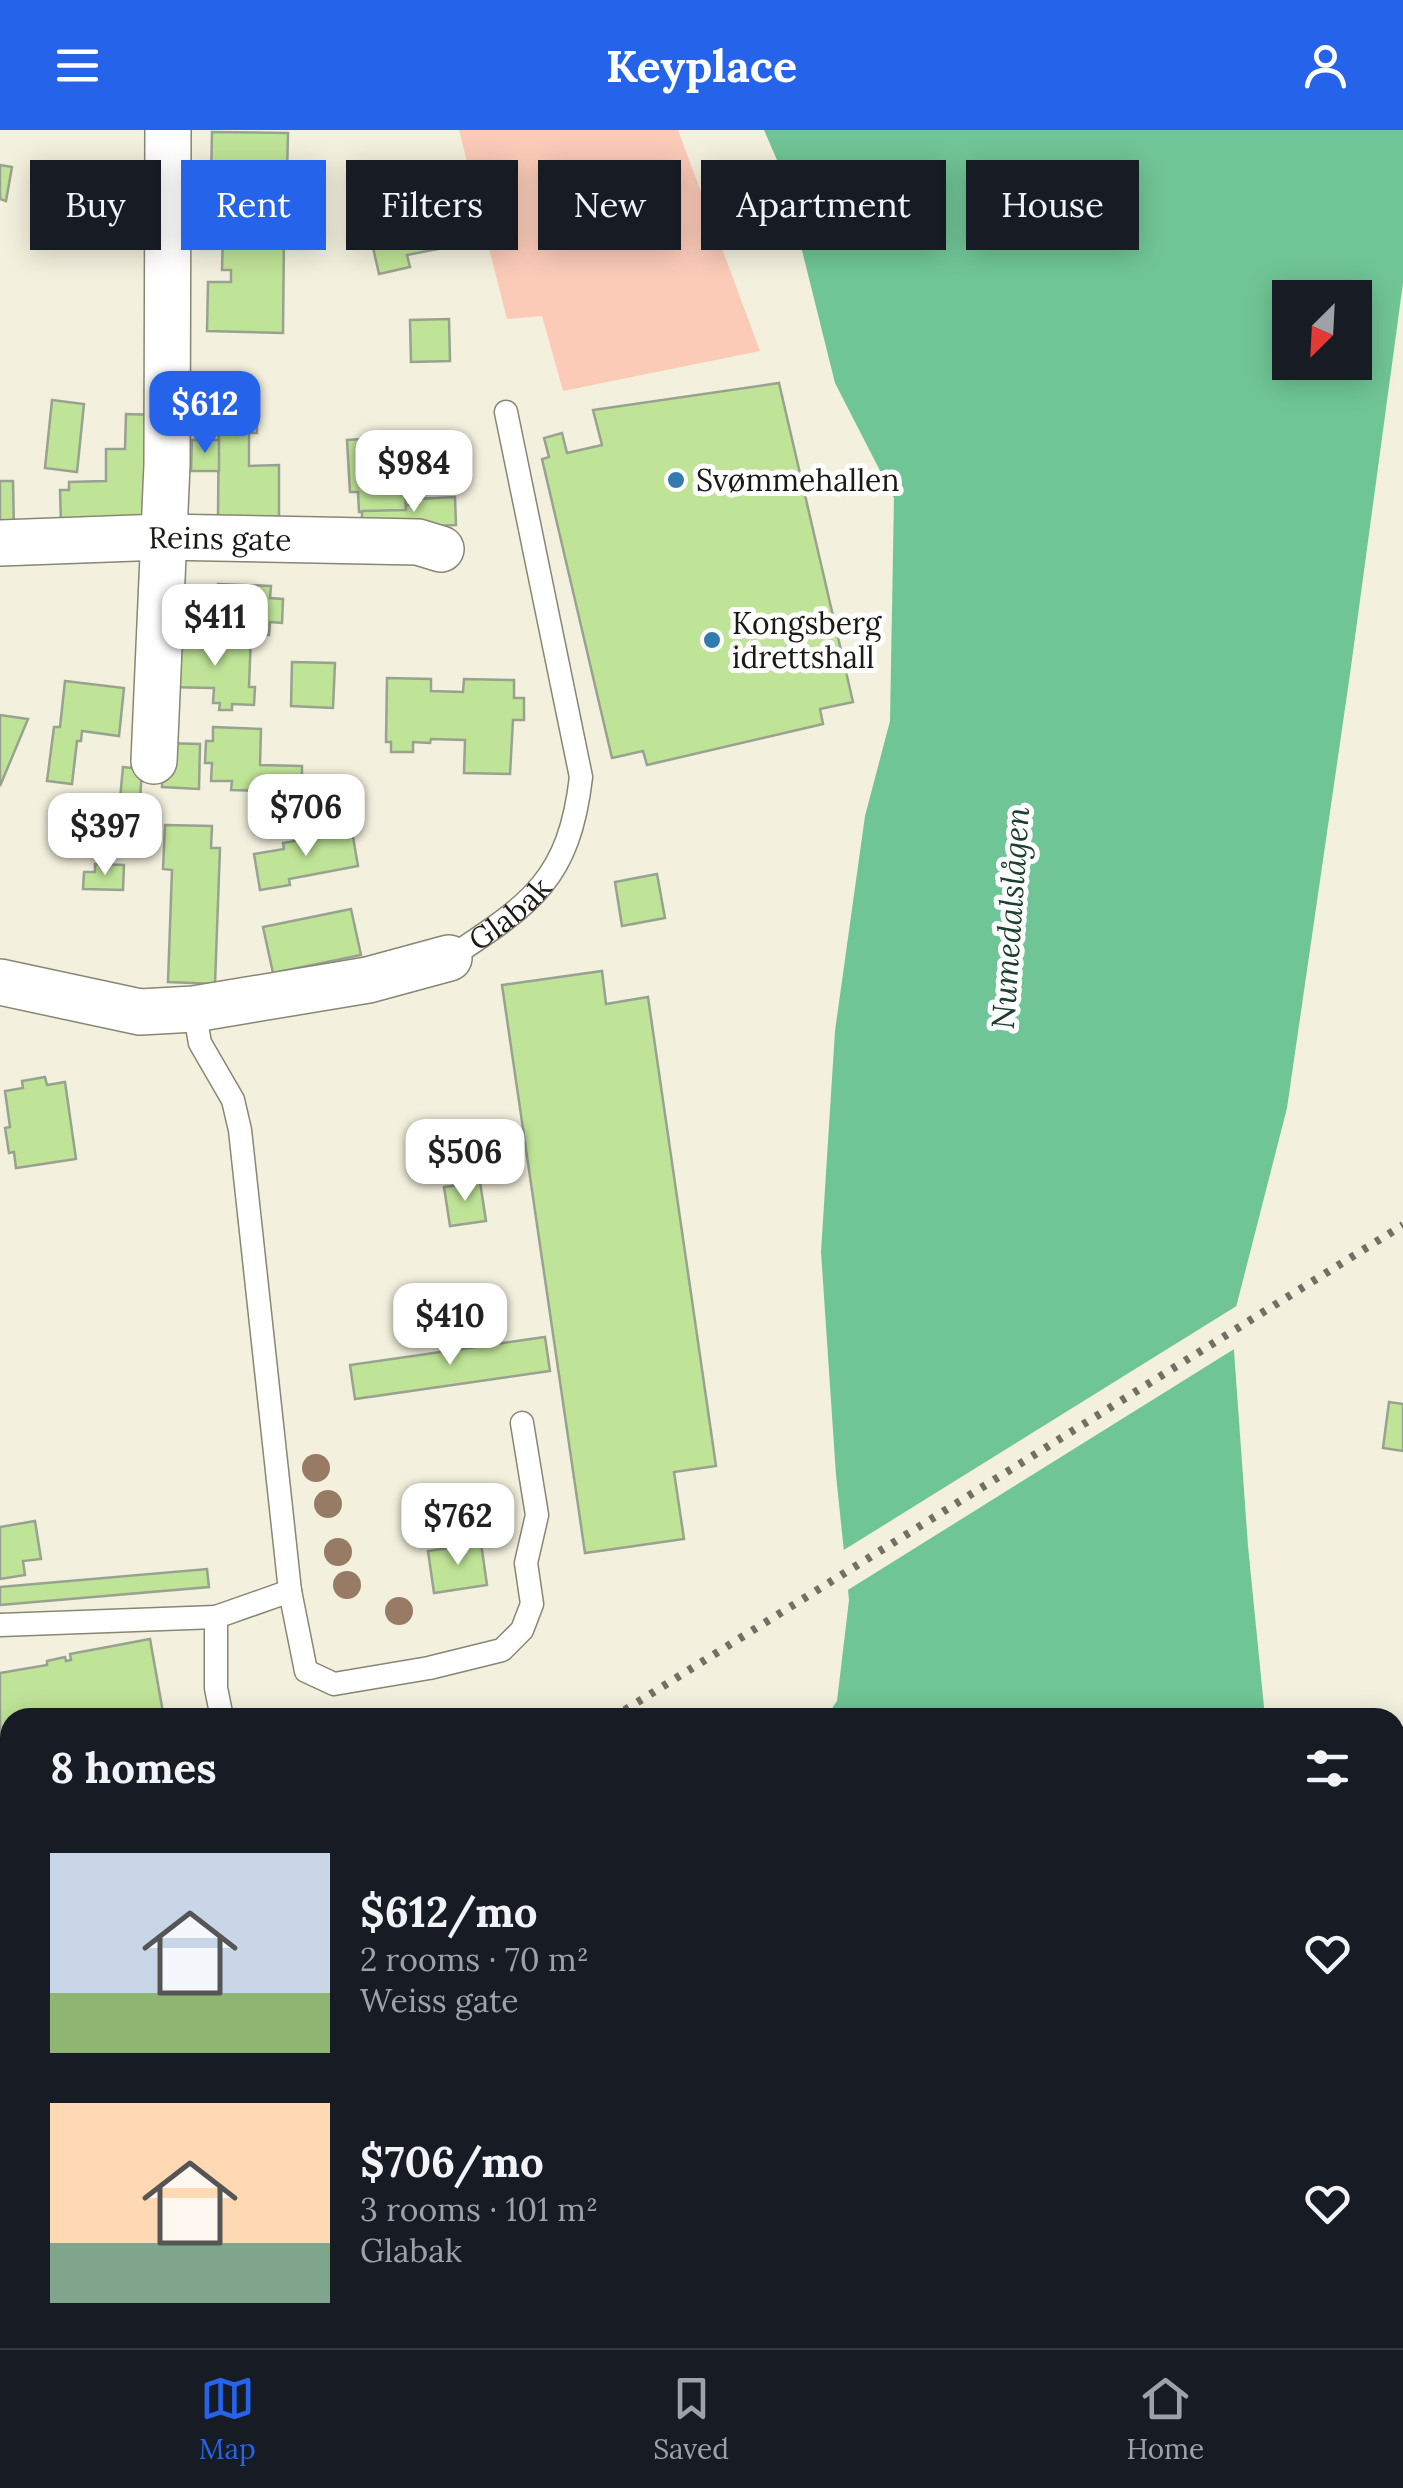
<!DOCTYPE html>
<html lang="en">
<head>
<meta charset="utf-8">
<style>
	:root { --surface:#171b24; --page:#20242c; --text:#f1f3f6; --muted:#9ea1a6; --line:#363941; --accent:#2563eb }
	body { margin:0; font-family:Lora,serif; background:var(--page); color:var(--text); height:100vh; display:flex; flex-direction:column; font-size:38px; white-space:nowrap }
	* { box-sizing:border-box; margin:0 }
	p { font-size:32px; color:var(--muted) }
	.icon { flex:none; width:55px; height:55px; fill:none; stroke:currentColor; stroke-width:2; stroke-linecap:round; stroke-linejoin:round }
	.map { position:relative; flex:1; overflow:hidden }
	.sheet { position:absolute; left:0px; top:1578px; width:1405px; height:642px; display:flex; flex-direction:column; background:var(--surface); border-radius:30px 30px 0 0; box-shadow:0 5px 25px #0003 }
	.sheet>* { flex:none }
	.guide { position:absolute; left:30px; top:30px; width:1345px; height:90px; display:flex; gap:20px }
	.needle { width:65px; rotate:204deg }
	.tools { position:absolute; left:1272px; top:150px; display:grid; gap:20px }
	.tools a { display:grid; place-items:center; width:100px; height:100px; border-radius:0px; background:var(--surface); box-shadow:0 5px 25px #0003; font-size:50px }
	.price { position:absolute; translate:-50% -85px; padding:0 22px; border-radius:20px; background:#fff; color:#222; font-size:32px; line-height:65px; filter:drop-shadow(0 2px 5px #0008) }
	.price::after { content:''; position:absolute; left:50%; top:60px; width:30px; height:22px; margin-left:-15px; background:inherit; clip-path:polygon(0 0,100% 0,50% 100%) }
	.price.current { background:var(--accent); color:#fff }
	ul { padding:0; list-style:none }
	li { display:flex; align-items:center; gap:30px; height:250px; padding:0 50px }
	li span { display:grid; place-items:center; flex:none; width:280px; height:200px; border-radius:0px; color:#555 }
	li>.icon { margin-inline-start:auto }
	span .icon { width:120px; height:120px; fill:#fffc; stroke-width:1 }
	li b { font-size:42px }
	h2 { display:flex; justify-content:space-between; align-items:center; height:120px; padding:0 50px; font-size:42px }
	.chip { padding:0 35px; border-radius:0px; background:var(--surface); box-shadow:0 5px 25px #0003; font-size:35px; line-height:90px }
	.chip.current { background:var(--accent); color:#fff }
	header { display:flex; justify-content:space-between; align-items:center; height:130px; padding:0 50px; background:var(--accent); color:#fff; font-size:45px; font-weight:800 }
	.tabs { display:flex; justify-content:space-around; align-items:center; height:140px; border-top:2px solid var(--line); background:var(--surface); font-size:28px; color:var(--muted) }
	.tabs a { display:grid; justify-items:center; gap:5px }
	.tabs .current { color:var(--accent) }
	.map>svg:first-child { display:block }
</style>
</head>
<body>
<header><svg class="icon" aria-label="menu" viewBox="0 0 24 24"><path d="M4 6h16M4 12h16M4 18h16"/></svg>Keyplace<svg class="icon" aria-label="person" viewBox="0 0 24 24"><circle cx="12" cy="8" r="4"/><path d="M4 21q1-7 8-7t8 7"/></svg></header>
<div class="map">
<svg width="1403" height="2218" viewBox="0 0 1403 2218">
	<rect width="100%" height="100%" fill="#f3f0dd"/>
	<polygon fill="#fbcbb8" points="459,0 678,0 760,221 563,261 542,186 507,189"/>
	<g fill="#70c596" fill-rule="evenodd">
		<path d="M764,0H1403V153L1350,544L1287,978L1232,1193L1248,1416L1265,1587H826L837,1571L849,1470L836,1345L821,1122L835,901L865,686L890,591L894,368L835,253L783,44ZM1290,168H1355V232H1290Z"/>
		<polygon points="650,2210 1246,2210 1244,2218 648,2218"/>
	</g>
	<polygon fill="#f3f0dd" points="1243,1172 1237,1194 1239,1216 843,1463 839,1423"/>
	<g fill="#bfe497" stroke="#99a291" stroke-width="2.5">
		<polygon points="212,2 288,3 287,47 302,47 301,96 224,95 225,50 211,50"/>
		<polygon points="0,35 12,37 6,71 0,69"/>
		<polygon points="387,36 396,76 433,68 443,118 407,125 410,137 379,144 356,42"/>
		<polygon points="80,45 107,53 101,73 74,65"/>
		<polygon points="223,103 284,105 283,203 207,201 208,152 231,152 231,140 222,140"/>
		<polygon points="449,189 450,231 411,232 410,190"/>
		<polygon points="779,253 853,572 820,579 823,594 647,635 643,621 612,628 542,329 549,327 544,308 562,303 567,323 602,315 593,280"/>
		<polygon points="219,265 250,265 249,285 257,285 257,303 249,303 249,336 279,335 279,386 218,389"/>
		<polygon points="52,270 84,274 77,342 45,338"/>
		<polygon points="126,284 156,285 155,392 61,395 60,360 69,360 69,352 106,351 106,319 125,319"/>
		<polygon points="378,308 378,311 402,309 406,380 359,382 358,362 350,362 347,310"/>
		<polygon points="192,310 219,310 219,341 191,341"/>
		<polygon points="0,351 13,351 14,402 0,402"/>
		<polygon points="455,367 456,395 362,399 362,381 406,380 406,375 418,374 417,369"/>
		<polygon points="218,454 271,456 270,468 283,469 282,493 270,492 269,505 216,503"/>
		<polygon points="208,502 251,504 249,557 255,557 254,575 232,574 232,580 219,580 220,573 213,573 214,558 165,557 166,517 207,518"/>
		<polygon points="292,532 335,533 333,578 291,576"/>
		<polygon points="387,548 431,549 431,561 463,562 464,549 514,550 514,568 524,568 524,590 513,590 510,644 464,643 465,610 431,609 430,613 413,612 413,622 391,622 391,612 386,612"/>
		<polygon points="65,551 124,558 119,606 82,601 81,611 77,611 72,654 47,651 54,597 60,597"/>
		<polygon points="0,585 28,589 0,656"/>
		<polygon points="213,597 261,599 260,635 302,636 302,662 231,660 232,651 211,651 212,633 205,633 206,611 213,611"/>
		<polygon points="163,613 200,614 199,659 162,657"/>
		<polygon points="123,637 142,639 140,670 120,669"/>
		<polygon points="165,695 212,696 211,718 220,718 215,854 168,852 172,740 163,739"/>
		<polygon points="352,701 358,736 289,749 290,755 260,760 254,724 284,719 283,713"/>
		<polygon points="95,734 124,735 123,760 83,759 84,742 95,742"/>
		<polygon points="657,744 665,788 622,796 615,752"/>
		<polygon points="351,779 361,825 273,843 263,797"/>
		<polygon points="602,841 606,874 648,867 716,1336 674,1342 684,1409 585,1423 502,855"/>
		<polygon points="45,947 47,955 65,952 76,1029 16,1038 14,1022 9,1023 5,998 10,997 5,961 23,958 22,951"/>
		<polygon points="480,1052 486,1091 450,1096 444,1057"/>
		<polygon points="545,1207 550,1241 355,1269 350,1235"/>
		<polygon points="1389,1272 1403,1274 1403,1321 1383,1318"/>
		<polygon points="35,1391 41,1429 23,1431 25,1445 0,1449 0,1397"/>
		<polygon points="481,1413 487,1455 434,1463 428,1421"/>
		<polygon points="207,1439 209,1457 0,1475 0,1457"/>
		<polygon points="150,1509 164,1588 10,1588 10,1693 0,1695 0,1543 47,1535 47,1531 65,1527 66,1531 71,1530 70,1524"/>
		<polygon points="10,1846 10,1944 0,1892 0,1848"/>
		<polygon points="0,2109 10,2109 10,2210 18,2210 18,2218 0,2218"/>
		<polygon points="313,2210 391,2210 417,2218 310,2218"/>
	</g>
	<g fill="none" stroke-linecap="round" stroke-linejoin="round">
		<defs>
			<g id="service">
				<path id="s1" d="M449,828C531,774 569,750 581,647L506,282"/>
				<polyline points="194,879 200,913 233,970 240,1000 290,1461 306,1541 334,1554 429,1538 502,1520 522,1500 532,1474 526,1433 537,1385 522,1293"/>
				<polyline points="216,1487 290,1461"/>
				<polyline points="0,1495 216,1487 216,1558 222,1588"/>
				<polyline points="0,1745 10,1744"/>
				<polyline points="543,2210 543,2218"/>
				<polyline points="212,2218 215,2210"/>
			</g>
			<g id="minor">
				<path id="s2" d="M0,413L162,407L418,412L441,419"/>
				<polyline points="154,631 167,335 168,0"/>
				<polyline points="0,852 140,882 194,879 368,850 449,828"/>
				<polyline points="0,2004 10,2035"/>
			</g>
		</defs>
		<use href="#service" stroke="#888674" stroke-width="25"/>
		<use href="#minor" stroke="#888674" stroke-width="48"/>
		<use href="#service" stroke="#fff" stroke-width="22"/>
		<use href="#minor" stroke="#fff" stroke-width="45"/>
		<g stroke="#717064" stroke-width="8" stroke-dasharray="5 10" stroke-linecap="butt">
			<polyline points="612,1588 1403,1095"/>
			<polyline points="0,1815 10,1813"/>
		</g>
	</g>
	<g fill="#987b65">
		<circle cx="316" cy="1338" r="14"/>
		<circle cx="485" cy="1368" r="14"/>
		<circle cx="328" cy="1374" r="14"/>
		<circle cx="338" cy="1422" r="14"/>
		<circle cx="347" cy="1455" r="14"/>
		<circle cx="399" cy="1481" r="14"/>
	</g>
	<g fill="#337baf" stroke="#fff" stroke-width="4">
		<circle cx="676" cy="350" r="10"/>
		<circle cx="712" cy="510" r="10"/>
	</g>
	<g text-anchor="middle" dominant-baseline="central" stroke-width="10" stroke-linejoin="round" paint-order="stroke">
		<g font-size="30" fill="#1a1913" stroke="#fff" text-anchor="start">
			<text x="696" y="350">Svømmehallen</text>
			<text x="732" y="493">Kongsberg<tspan x="732" dy="34">idrettshall</tspan></text>
		</g>
		<g font-size="30" fill="#1a1913" stroke="#fff">
			<text stroke="none"><textPath href="#s2" startOffset="220">Reins gate</textPath></text>
			<text stroke="none"><textPath href="#s1" startOffset="75">Glabak</textPath></text>
		</g>
		<g font-size="32" font-style="italic" fill="#1b402d" stroke="#fff">
			<text transform="translate(1010 788) rotate(-86)">Numedalslågen</text>
		</g>
	</g>
</svg>
<div class="tools">
<a><svg class="needle" viewBox="-14 -14 28 28"><path d="M0-13l5 13h-10z" fill="#e53935"/><path d="M0 13l5-13h-10z" fill="#9ea1a6"/></svg></a>
</div>
<b class="price current" style="left:205px;top:326px">$612</b>
<b class="price" style="left:414px;top:385px">$984</b>
<b class="price" style="left:215px;top:539px">$411</b>
<b class="price" style="left:306px;top:729px">$706</b>
<b class="price" style="left:105px;top:748px">$397</b>
<b class="price" style="left:465px;top:1074px">$506</b>
<b class="price" style="left:450px;top:1238px">$410</b>
<b class="price" style="left:458px;top:1438px">$762</b>
<div class="guide">
<a class="chip">Buy</a>
<a class="chip current">Rent</a>
<a class="chip">Filters</a>
<a class="chip">New</a>
<a class="chip">Apartment</a>
<a class="chip">House</a>
</div>
<section class="sheet">
<h2>8 homes<svg class="icon" aria-label="filters" viewBox="0 0 24 24"><path d="M4 7h16M4 17h16"/><circle cx="9" cy="7" r="2"/><circle cx="15" cy="17" r="2"/></svg></h2>
<ul>
<li><span style="background:linear-gradient(#c9d6e8 70%,#8fb573 0)"><svg class="icon" aria-label="home" viewBox="0 0 24 24"><path d="M3 11l9-7 9 7M6 9v11h12V9"/></svg></span><div><b>$612/mo</b><p>2 rooms · 70 m²</p><p>Weiss gate</p></div><svg class="icon" aria-label="heart" viewBox="0 0 24 24"><path d="M12 20l-8-8c-3-5 5-10 8-4 3-6 11-1 8 4z"/></svg></li>
<li><span style="background:linear-gradient(#ffd9b3 70%,#7fa58c 0)"><svg class="icon" aria-label="home" viewBox="0 0 24 24"><path d="M3 11l9-7 9 7M6 9v11h12V9"/></svg></span><div><b>$706/mo</b><p>3 rooms · 101 m²</p><p>Glabak</p></div><svg class="icon" aria-label="heart" viewBox="0 0 24 24"><path d="M12 20l-8-8c-3-5 5-10 8-4 3-6 11-1 8 4z"/></svg></li>
</ul>
</section>
</div>
<nav class="tabs">
<a class="current"><svg class="icon" aria-label="map" viewBox="0 0 24 24"><path d="M3 6l6-2 6 2 6-2v14l-6 2-6-2-6 2zM9 4v14M15 6v14"/></svg>Map</a>
<a><svg class="icon" aria-label="saved" viewBox="0 0 24 24"><path d="M7 4h10v16l-5-4-5 4z"/></svg>Saved</a>
<a><svg class="icon" aria-label="home" viewBox="0 0 24 24"><path d="M3 11l9-7 9 7M6 9v11h12V9"/></svg>Home</a>
</nav>
</body>
</html>
